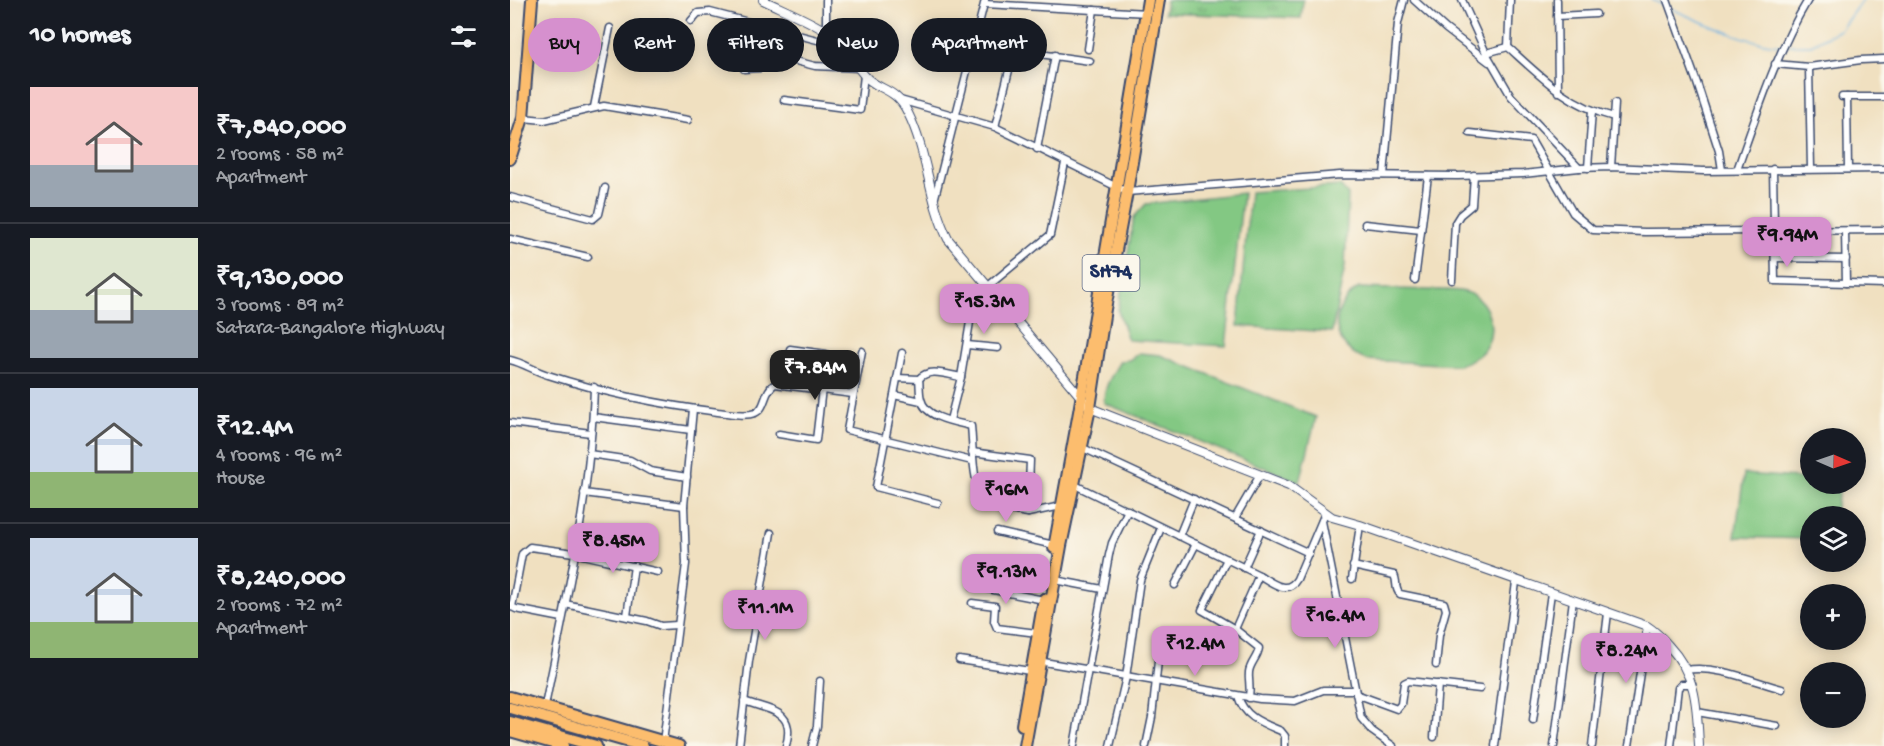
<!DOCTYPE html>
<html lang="en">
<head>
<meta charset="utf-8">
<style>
	:root { --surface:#171b24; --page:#242831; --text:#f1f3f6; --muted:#9ea1a6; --line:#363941; --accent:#d690ce }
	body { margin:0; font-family:"Gochi Hand",sans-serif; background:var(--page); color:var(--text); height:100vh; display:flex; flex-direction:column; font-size:22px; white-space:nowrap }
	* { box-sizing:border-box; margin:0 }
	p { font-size:20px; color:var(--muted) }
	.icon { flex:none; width:33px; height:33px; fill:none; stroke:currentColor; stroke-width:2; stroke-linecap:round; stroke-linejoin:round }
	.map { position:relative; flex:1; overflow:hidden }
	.details { display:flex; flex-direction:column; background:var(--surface); width:510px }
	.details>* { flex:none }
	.banner { position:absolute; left:18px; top:18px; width:570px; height:54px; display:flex; gap:12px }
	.needle { width:39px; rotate:92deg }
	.buttons { position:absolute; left:1290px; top:428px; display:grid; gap:12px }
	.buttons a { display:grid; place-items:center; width:66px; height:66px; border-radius:50%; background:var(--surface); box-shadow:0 3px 15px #0003; font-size:30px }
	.price { position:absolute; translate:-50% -51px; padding:0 14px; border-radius:12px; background:var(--accent); color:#111; font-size:20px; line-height:39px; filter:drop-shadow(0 2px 3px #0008) }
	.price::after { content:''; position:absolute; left:50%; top:36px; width:18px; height:14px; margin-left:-9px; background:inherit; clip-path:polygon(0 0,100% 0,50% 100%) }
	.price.active { background:#222; color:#fff }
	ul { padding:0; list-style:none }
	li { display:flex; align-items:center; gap:18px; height:150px; padding:0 30px }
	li+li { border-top:2px solid var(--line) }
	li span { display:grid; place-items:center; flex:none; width:168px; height:120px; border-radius:0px; color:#555 }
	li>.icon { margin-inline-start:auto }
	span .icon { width:72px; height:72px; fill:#fffc; stroke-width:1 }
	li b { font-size:26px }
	h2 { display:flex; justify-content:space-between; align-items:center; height:72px; padding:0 30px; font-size:26px }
	.chip { padding:0 21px; border-radius:27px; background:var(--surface); box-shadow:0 3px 15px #0003; font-size:21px; line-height:54px }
	.chip.active { background:var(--accent); color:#111 }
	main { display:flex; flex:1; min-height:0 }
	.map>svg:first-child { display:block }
</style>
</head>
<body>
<main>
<section class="details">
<h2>10 homes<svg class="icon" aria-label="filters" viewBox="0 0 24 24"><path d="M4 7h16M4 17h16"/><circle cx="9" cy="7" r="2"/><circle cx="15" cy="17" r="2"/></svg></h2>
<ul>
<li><span style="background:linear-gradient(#f6c9c9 65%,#9aa5b1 0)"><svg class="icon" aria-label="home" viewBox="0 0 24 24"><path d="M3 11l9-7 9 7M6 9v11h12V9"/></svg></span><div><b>₹7,840,000</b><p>2 rooms · 58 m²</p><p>Apartment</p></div></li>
<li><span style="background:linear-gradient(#dfe7d0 60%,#9aa5b1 0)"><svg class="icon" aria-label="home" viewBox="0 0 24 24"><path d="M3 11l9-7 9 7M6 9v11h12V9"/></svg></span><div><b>₹9,130,000</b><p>3 rooms · 89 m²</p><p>Satara-Bangalore Highway</p></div></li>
<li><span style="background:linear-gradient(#c9d6e8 70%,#8fb573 0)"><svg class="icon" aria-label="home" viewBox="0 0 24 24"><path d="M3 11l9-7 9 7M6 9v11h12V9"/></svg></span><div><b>₹12.4M</b><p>4 rooms · 96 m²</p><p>House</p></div></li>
<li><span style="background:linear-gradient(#c9d6e8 70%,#8fb573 0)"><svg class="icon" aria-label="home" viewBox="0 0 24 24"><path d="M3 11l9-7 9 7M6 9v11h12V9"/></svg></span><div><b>₹8,240,000</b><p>2 rooms · 72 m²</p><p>Apartment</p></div></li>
</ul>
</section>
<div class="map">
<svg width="1374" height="746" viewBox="0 0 1374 746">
	<defs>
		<pattern id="grass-tufts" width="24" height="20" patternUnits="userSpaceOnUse" patternTransform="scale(1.5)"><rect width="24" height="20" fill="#83c883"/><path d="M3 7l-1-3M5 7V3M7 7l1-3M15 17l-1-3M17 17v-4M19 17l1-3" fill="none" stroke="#6aa36e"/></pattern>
	</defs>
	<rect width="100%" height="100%" fill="#fbf7ec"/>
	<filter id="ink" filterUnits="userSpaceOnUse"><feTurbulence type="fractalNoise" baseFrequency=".0167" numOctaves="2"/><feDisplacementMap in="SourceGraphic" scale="12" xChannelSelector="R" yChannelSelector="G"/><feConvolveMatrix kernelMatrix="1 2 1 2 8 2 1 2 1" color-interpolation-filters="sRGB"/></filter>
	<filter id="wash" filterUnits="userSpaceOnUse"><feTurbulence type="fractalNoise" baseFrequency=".008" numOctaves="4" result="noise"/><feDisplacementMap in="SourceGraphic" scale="24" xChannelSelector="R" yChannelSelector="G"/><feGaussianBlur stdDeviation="1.35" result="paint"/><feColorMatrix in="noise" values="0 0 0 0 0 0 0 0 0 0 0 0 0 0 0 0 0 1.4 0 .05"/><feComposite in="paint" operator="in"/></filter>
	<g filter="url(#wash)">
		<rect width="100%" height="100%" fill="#f0e0c0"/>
		<polygon fill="url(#grass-tufts)" stroke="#4f7c70" stroke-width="1.5" points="656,0 793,0 791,18 654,13"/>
		<g fill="#83c883" stroke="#4f7c70" stroke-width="1.5">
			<polygon points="830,186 838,195 835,266 822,332 728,326 740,192"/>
			<polygon points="733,193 716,346 618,340 608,311 624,217 636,204"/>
			<path d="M849,288C872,289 896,289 919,290C931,290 944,289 956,292C974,297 984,318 980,336C976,353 965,360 948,365L856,360C820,347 817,308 849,288Z"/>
			<path d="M629,353L650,355L806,417L790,482L594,403C593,387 603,374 610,361L619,360Z"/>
			<polygon points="1234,474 1300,479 1300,483 1331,483 1324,516 1300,516 1300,539 1225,537"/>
		</g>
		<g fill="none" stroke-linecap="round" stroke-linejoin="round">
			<g stroke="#69b0e0" stroke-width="1.5">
				<polyline points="1142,0 1158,7"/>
				<path d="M1162,9C1192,22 1238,44 1271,45"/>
				<polyline points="1278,45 1301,45 1331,29 1352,0"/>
			</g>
		</g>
	</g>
	<g filter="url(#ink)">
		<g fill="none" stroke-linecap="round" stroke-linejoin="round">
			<defs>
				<g id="minor">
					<polyline points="316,0 316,32"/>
					<polyline points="904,0 936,29 979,62"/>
					<polyline points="952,0 976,53 1001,96 1069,168 1101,167 1193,171 1374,169"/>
					<polyline points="1047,0 1048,92"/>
					<polyline points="1157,0 1187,83 1209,151 1212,170"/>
					<polyline points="475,4 637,13"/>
					<polyline points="1047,16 1086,14"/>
					<polyline points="181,21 188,13 200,12 315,42 328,43"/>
					<polyline points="464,45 580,61"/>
					<polyline points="998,47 1000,0"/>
					<polyline points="578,49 584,10"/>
					<path d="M976,53L998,47C1031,77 1059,106 1104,117"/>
					<polyline points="258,54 305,66 349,68"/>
					<polyline points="1265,64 1299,67 1301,169"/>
					<polyline points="1299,67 1351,60 1374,59"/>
					<polyline points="234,69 250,68 256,64 263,28"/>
					<polyline points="1332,97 1374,97"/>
					<polyline points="1337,97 1338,169"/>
					<polyline points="274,100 350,110 354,75"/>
					<polyline points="390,100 485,127 617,192 830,175 948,176 1013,174 1069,168"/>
					<polyline points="84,107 100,28"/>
					<polyline points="13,118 34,120 94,106 178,120"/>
					<polyline points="485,127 504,50"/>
					<polyline points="960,133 1021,140 1063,213 1083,230 1135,232 1374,230"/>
					<polyline points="527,149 545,55"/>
					<polyline points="1101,167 1105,103"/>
					<polyline points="1078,168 1082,110"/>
					<polyline points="1263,169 1265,281 1374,284"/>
					<path d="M1227,170C1248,111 1266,53 1298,0"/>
					<polyline points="874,175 888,23 894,0"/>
					<polyline points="0,197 83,219 89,214 95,188"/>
					<polyline points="424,201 475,0"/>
					<polyline points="855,224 911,230"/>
					<polyline points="1335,231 1336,283"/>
					<polyline points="0,239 78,257"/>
					<polyline points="1265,258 1336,259"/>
					<polyline points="905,280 918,176"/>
					<polyline points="942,280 945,223 950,215 962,205 964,175"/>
					<polyline points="477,287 540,235 555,163"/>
					<polyline points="457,345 488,348"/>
					<polyline points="352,351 337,430 462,461"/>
					<path d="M0,360C14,363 24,371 38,375C91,392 153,405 208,412C219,413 234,417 245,413C257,408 253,391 265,384L343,394"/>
					<path d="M387,378L409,379C419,367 438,375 451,377"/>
					<path d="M409,379C410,385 409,393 411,399C415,418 445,422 461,426C464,454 460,483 479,507L518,513L551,506"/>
					<polyline points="384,395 392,353"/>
					<polyline points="411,401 384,395 366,487 428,503"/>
					<polyline points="83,417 181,430"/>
					<polyline points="440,420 451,377 460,322 466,313 488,299"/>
					<polyline points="0,423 81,433"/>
					<polyline points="269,434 306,440 316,354 280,349"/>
					<polyline points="573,448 799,553"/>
					<polyline points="462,452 520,460 518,513"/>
					<polyline points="79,454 120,460 140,471 177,477"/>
					<path d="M565,485L749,575C761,582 777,596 787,579L815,513"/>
					<polyline points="74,493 174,506"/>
					<polyline points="725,518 750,475"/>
					<polyline points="812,521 851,718 862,731 883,746"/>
					<polyline points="487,532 544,545"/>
					<polyline points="669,536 684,499"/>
					<path d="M717,559L692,610L725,629L749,648C748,657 740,663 739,672C738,681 741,685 739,698"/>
					<path d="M843,566L884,575C888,582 884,589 890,594L934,603L936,610L929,635L926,665"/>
					<polyline points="734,568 751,530"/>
					<polyline points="842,579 850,525"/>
					<polyline points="545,580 592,589"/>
					<polyline points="665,585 686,544"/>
					<polyline points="463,586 534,600"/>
					<polyline points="462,603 485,606 484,621 487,628 527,633"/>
					<polyline points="55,604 137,621 151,626 167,625"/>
					<polyline points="117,616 124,566"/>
					<polyline points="52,618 6,609 2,607 12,554 20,547 64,553 148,572"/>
					<polyline points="725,629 749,575"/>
					<polyline points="449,660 520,671"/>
					<polyline points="528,661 750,699 785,701 813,690 845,690"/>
					<path d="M1176,670C1208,665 1242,681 1272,689"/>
					<polyline points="846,694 887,709 891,704 894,683 898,681 970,689"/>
					<path d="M728,696C734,717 752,723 771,731L775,736V746"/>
					<path d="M234,701C261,711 286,710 276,746"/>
					<path d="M35,706C56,601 81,494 84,387"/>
					<polyline points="1187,712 1267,726"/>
					<polyline points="1023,720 1041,593"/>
					<polyline points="924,737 928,684"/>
					<polyline points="153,742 176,564 174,506 183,409"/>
					<polyline points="229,746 239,661 261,533"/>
					<polyline points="302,746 307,726 310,681"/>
					<polyline points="564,746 599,555 602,543 618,510"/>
					<polyline points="600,746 616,677 630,580 651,528"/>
					<polyline points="636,746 642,717 650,642"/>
					<polyline points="985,746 1006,582"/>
					<polyline points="1044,746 1063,600"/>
					<polyline points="1082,746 1098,613"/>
					<polyline points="1119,746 1137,626"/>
					<polyline points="1161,746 1168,688 1172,684 1182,684"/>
				</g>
				<path id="tertiary" d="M253,0C269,8 311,25 322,36C334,47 343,62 354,75C367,91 385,86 398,113C418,153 418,199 438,239L580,408L779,486L822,517L850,525L1137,626C1145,631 1151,637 1158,645C1187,676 1187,705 1189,746"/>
				<g id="primary">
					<polyline points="0,159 13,118 22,0"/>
					<polyline points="544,548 569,412 638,0"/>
					<polyline points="512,725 534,599"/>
					<polyline points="515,746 551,546 580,408 595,309 617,192 649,0"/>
				</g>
				<g id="trunk">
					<polyline points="0,697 169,746"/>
					<polyline points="0,708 133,746"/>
					<polyline points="0,722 86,746"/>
					<polyline points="0,731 53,746"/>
				</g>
			</defs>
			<use href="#minor" stroke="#3b4a6d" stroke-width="9"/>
			<use href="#tertiary" stroke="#3b4a6d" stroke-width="10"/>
			<use href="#primary" stroke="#3b4a6d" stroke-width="14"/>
			<use href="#trunk" stroke="#3b4a6d" stroke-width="14"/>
			<use href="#minor" stroke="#fff" stroke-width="6"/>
			<use href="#tertiary" stroke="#fff" stroke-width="8"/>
			<use href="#primary" stroke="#fcbd6e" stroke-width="10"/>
			<use href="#trunk" stroke="#fcbd6e" stroke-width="10"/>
		</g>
	</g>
	<g text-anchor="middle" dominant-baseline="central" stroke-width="4.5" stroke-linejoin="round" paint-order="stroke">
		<rect fill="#fbf7ec" stroke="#5e6b89" stroke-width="1.5" x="572.5" y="255" width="57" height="36" rx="4.5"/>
		<g font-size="21" font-weight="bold" fill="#1b2f5e">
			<text x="601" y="273">SH74</text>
		</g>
	</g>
</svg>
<div class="buttons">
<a><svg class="needle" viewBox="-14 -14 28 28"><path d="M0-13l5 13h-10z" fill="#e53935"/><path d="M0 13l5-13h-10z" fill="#9ea1a6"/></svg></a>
<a><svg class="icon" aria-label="layers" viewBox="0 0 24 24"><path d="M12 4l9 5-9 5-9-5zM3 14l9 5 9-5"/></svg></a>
<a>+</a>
<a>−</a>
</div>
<b class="price" style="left:1277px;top:268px">₹9.94M</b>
<b class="price" style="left:474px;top:335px">₹15.3M</b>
<b class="price active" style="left:305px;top:401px">₹7.84M</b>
<b class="price" style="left:496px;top:523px">₹16M</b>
<b class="price" style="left:103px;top:574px">₹8.45M</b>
<b class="price" style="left:496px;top:605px">₹9.13M</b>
<b class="price" style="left:255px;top:641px">₹11.1M</b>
<b class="price" style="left:825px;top:649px">₹16.4M</b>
<b class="price" style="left:685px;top:677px">₹12.4M</b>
<b class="price" style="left:1116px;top:684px">₹8.24M</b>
<div class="banner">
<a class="chip active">Buy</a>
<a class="chip">Rent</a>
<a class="chip">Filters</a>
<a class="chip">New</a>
<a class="chip">Apartment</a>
</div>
</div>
</main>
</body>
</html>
